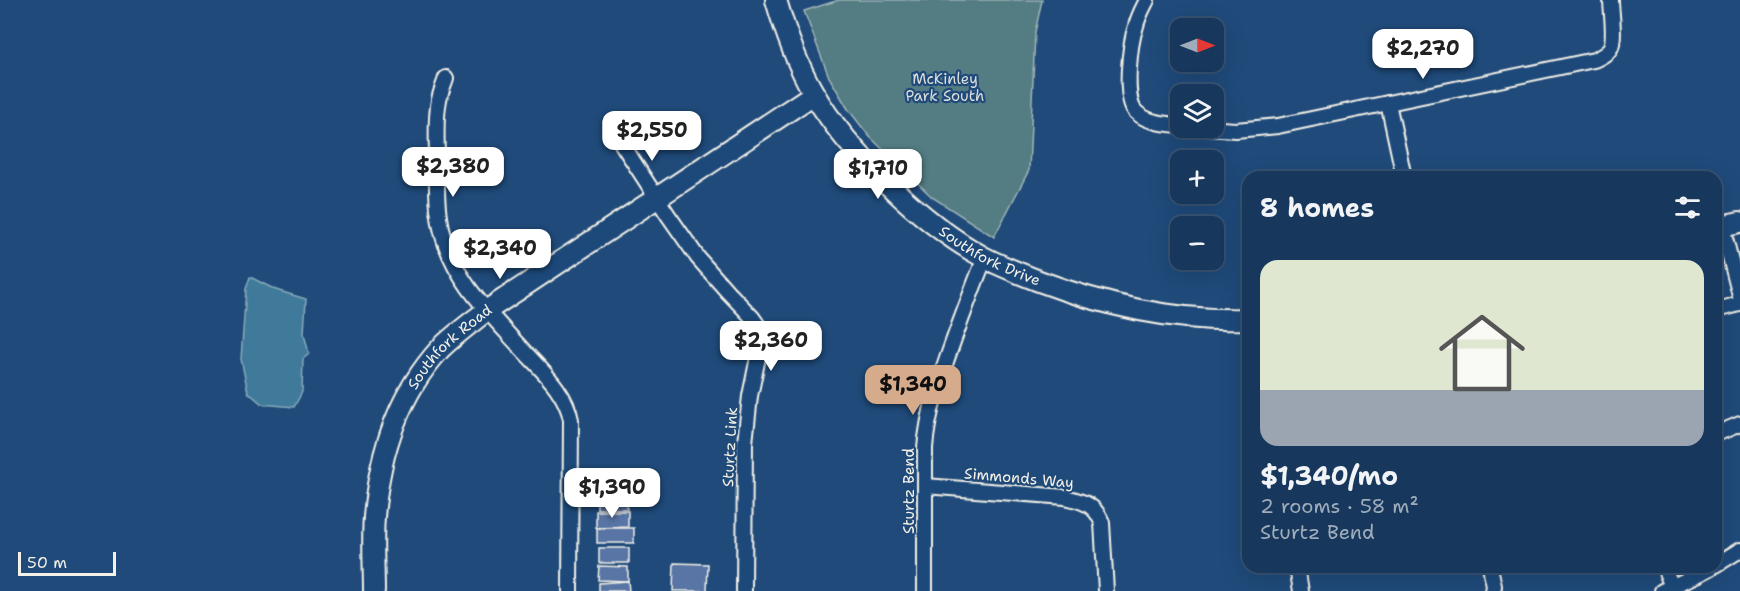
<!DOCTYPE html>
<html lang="en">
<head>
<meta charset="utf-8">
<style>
	:root { --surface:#17385c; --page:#244365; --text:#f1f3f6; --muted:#9eacbb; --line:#365272; --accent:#d6ab8b }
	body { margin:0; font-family:"Shantell Sans",sans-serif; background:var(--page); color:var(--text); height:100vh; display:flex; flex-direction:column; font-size:22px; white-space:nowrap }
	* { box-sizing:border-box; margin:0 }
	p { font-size:20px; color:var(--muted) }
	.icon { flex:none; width:33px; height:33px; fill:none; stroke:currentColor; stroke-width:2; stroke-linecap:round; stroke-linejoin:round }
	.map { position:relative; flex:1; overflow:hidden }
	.panel { position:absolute; left:1242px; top:171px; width:480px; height:402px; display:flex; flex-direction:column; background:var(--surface); border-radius:18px; box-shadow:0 6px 24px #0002,0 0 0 2px var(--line) }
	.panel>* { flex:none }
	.needle { width:39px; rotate:90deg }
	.buttons { position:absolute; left:1170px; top:18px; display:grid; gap:12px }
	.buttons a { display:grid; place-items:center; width:54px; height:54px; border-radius:12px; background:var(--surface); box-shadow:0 6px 24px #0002,0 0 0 2px var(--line); font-size:30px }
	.scale { position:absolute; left:18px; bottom:15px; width:98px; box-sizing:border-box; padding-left:6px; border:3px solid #f4f1e8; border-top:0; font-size:16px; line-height:21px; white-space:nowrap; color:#f4f1e8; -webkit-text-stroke:4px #1f4a7a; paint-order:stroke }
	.price { position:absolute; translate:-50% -51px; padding:0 14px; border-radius:12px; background:#fff; color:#222; font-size:20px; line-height:39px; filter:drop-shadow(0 2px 3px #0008) }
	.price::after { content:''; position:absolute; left:50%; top:36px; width:18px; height:14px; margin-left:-9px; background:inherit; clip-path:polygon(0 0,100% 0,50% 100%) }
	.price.active { background:var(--accent); color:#111 }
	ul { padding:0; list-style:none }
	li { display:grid; align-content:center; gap:12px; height:318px; padding:0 18px }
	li+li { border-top:2px solid var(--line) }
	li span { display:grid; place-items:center; height:186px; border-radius:18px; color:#555 }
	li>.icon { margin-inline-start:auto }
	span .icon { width:108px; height:108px; fill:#fffc; stroke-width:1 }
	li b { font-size:26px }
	h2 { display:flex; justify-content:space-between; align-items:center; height:72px; padding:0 18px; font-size:26px }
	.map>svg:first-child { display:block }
</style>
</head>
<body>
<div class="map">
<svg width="1740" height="591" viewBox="0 0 1740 591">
	<rect width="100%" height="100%" fill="#1f4a7a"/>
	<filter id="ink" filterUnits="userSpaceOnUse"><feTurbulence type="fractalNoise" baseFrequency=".0167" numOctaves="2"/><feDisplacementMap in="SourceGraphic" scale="12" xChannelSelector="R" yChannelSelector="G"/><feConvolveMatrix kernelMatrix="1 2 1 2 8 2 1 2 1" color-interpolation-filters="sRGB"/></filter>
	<g filter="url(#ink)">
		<polygon fill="#527c83" stroke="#a3b6b6" stroke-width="1.5" points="839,0 1042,0 1035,32 1029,170 994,237 932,197 869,136 848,109 829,77 804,11"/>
		<polygon fill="#417a9b" stroke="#89aaba" stroke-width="1.5" points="250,277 276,290 306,299 304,334 309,354 303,359 302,392 294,407 262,404 248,392 241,359 246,289"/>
		<g fill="#5974a5" stroke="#f4f1e8" stroke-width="1.5">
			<rect x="597" y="496" width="30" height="13"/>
			<polygon points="596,511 628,511 628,527 596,528"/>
			<rect x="597" y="528" width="37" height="15"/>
			<rect x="599" y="548" width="30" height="15"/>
			<polygon points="674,563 708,564 707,591 673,591"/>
			<polygon points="599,566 628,567 628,581 598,580"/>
			<polygon points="628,581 629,591 599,591 599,583"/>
		</g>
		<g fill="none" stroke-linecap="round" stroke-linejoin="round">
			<defs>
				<g id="street">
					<path d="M1147,0C1143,8 1138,17 1136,26C1130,43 1123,99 1136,112C1147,123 1167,124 1180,125"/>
					<path d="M446,78C444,85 440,93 439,100C435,119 437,140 437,160C437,183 436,206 441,228C452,278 489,313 522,349C541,370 566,391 571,420L570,591"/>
					<polyline points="1388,103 1404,177"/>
					<path d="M1205,128L1236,130L1278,126L1594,60C1600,57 1606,55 1610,49C1616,39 1611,12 1611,0"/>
					<polyline points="622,144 668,215 698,258 727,291 752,317 759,327 762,338 750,396 745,443 744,591"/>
					<polyline points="1722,226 1740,296"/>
					<polyline points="1716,310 1740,304"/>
					<polyline points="1716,434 1740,424"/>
					<path d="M925,486L1065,497C1083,501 1096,505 1102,523L1106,591"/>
					<polyline points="1716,565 1740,550"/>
					<polyline points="1297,567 1301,591"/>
					<polyline points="1490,567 1494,586 1493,591"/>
					<polyline points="1664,567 1672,587"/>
					<path d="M925,591V448C928,409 942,373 955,336C965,310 974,284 985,258"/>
					<polyline points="1662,591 1699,574 1712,567"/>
				</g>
				<g id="secondary">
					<path id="s1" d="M776,0C785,31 797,64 813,92C848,153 924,225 985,258C1003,267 1021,274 1039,281C1106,306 1177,322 1248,319"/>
					<polyline points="1716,227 1740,222"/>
					<path id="s2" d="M374,591C374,567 372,542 374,517C379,456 398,395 440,349C454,335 471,323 486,311L814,94"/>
				</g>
			</defs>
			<use href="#street" stroke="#f4f1e8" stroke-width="18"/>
			<use href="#secondary" stroke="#f4f1e8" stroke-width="24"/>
			<use href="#street" stroke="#1f4a7a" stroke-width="14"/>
			<use href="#secondary" stroke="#1f4a7a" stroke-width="20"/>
		</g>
	</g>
	<g text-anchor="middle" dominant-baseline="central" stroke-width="4.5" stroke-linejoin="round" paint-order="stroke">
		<g font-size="15" fill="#dcdfd9" stroke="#1f4a7a">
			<text x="945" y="79">McKinley<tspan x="945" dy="17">Park South</tspan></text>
		</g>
		<g font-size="15" fill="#f4f1e8" stroke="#1f4a7a">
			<text stroke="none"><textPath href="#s1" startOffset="344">Southfork Drive</textPath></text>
			<text stroke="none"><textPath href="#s2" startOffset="266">Southfork Road</textPath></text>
			<text transform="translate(730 447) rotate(-87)">Sturtz Link</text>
			<text transform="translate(1019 478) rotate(5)">Simmonds Way</text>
			<text transform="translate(909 491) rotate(-90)">Sturtz Bend</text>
		</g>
	</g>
</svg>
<div class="buttons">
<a><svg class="needle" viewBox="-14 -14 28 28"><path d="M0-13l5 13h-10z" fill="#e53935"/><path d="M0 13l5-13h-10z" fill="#9eacbb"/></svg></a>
<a><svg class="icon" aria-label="layers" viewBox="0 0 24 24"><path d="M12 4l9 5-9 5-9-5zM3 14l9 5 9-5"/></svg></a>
<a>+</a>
<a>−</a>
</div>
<div class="scale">50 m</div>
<b class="price" style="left:1423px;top:80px">$2,270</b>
<b class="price" style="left:652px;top:162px">$2,550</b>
<b class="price" style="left:453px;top:198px">$2,380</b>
<b class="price" style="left:878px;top:200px">$1,710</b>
<b class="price" style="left:500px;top:280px">$2,340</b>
<b class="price" style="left:771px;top:372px">$2,360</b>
<b class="price active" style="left:913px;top:416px">$1,340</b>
<b class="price" style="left:612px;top:519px">$1,390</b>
<section class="panel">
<h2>8 homes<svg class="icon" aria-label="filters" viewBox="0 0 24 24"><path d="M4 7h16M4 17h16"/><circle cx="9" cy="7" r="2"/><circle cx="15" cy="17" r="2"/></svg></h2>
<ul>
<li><span style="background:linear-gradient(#dfe7d0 70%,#9aa5b1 0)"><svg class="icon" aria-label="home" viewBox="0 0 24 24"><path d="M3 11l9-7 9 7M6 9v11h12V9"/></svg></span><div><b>$1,340/mo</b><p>2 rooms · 58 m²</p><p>Sturtz Bend</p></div></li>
</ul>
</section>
</div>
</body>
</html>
